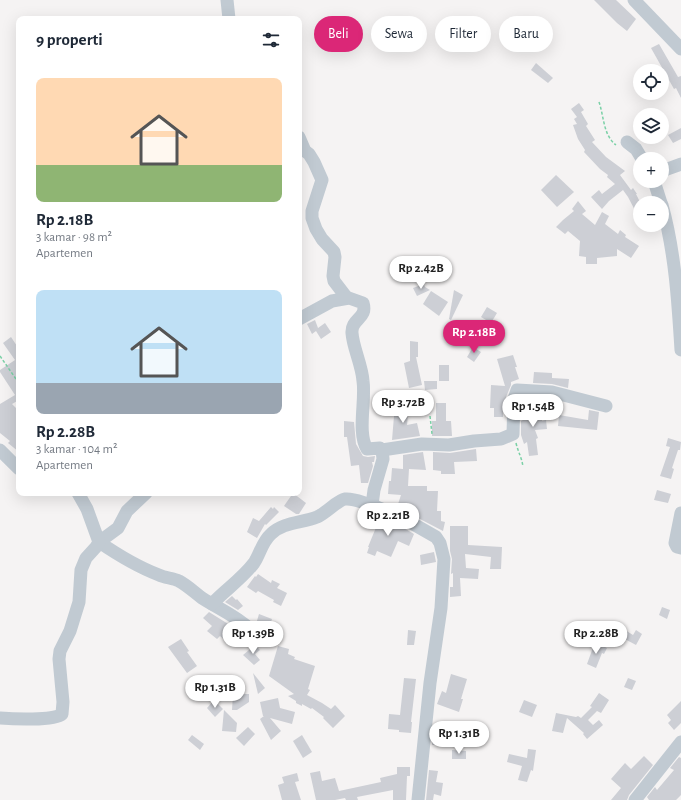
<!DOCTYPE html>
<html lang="id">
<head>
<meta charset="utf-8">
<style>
	:root { --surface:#fff; --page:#f2f2f3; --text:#1f2937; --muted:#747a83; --accent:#db2777 }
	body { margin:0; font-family:"Alegreya Sans",sans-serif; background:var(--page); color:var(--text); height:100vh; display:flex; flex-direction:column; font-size:15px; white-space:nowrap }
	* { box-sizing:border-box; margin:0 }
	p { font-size:13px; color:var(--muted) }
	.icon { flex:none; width:22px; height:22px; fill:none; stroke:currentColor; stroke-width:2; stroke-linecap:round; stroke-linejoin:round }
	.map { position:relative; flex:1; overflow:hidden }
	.drawer { position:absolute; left:16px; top:16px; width:286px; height:480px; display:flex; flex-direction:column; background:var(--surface); border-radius:8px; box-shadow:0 4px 16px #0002 }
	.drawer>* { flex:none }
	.hud { position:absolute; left:314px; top:16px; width:307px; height:36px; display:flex; gap:8px }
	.tools { position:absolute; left:633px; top:64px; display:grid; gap:8px }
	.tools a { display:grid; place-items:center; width:36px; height:36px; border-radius:50%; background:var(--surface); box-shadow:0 4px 16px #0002; font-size:20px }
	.price { position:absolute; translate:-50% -34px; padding:0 9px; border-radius:14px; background:#fff; color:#222; font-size:13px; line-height:26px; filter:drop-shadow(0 1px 2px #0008) }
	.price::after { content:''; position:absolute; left:50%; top:24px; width:12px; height:9px; margin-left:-6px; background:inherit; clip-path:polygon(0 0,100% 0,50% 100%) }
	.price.on { background:var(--accent); color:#fff }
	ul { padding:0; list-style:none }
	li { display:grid; align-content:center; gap:8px; height:212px; padding:0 20px }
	li span { display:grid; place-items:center; height:124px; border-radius:8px; color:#555 }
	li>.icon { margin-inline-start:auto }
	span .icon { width:72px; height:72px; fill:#fffc; stroke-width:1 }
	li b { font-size:17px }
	h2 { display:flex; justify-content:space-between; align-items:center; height:48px; padding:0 20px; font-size:17px }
	.pill { padding:0 14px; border-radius:18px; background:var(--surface); box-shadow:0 4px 16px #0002; font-size:14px; line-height:36px }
	.pill.on { background:var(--accent); color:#fff }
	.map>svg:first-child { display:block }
</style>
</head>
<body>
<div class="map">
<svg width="681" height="800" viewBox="0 0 681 800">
	<rect width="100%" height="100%" fill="#f5f3f3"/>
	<g fill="#cdcfd5">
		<polygon points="594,0 616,0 636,19 627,31 617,23"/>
		<polygon points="659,44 678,77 681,76 681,98 676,88 674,89 651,48"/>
		<polygon points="536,63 553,78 548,83 531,70"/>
		<polygon points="579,103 584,110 581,112 588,124 586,126 595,140 592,142 606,157 625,171 620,175 631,190 633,188 637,194 636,194 640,202 640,220 628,197 623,190 609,201 602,209 591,197 599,190 602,194 615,184 607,177 608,175 600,169 584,152 585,150 578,139 573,125 577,124 574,119 577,117 571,109"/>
		<polygon points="681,128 681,139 673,143 668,135"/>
		<polygon points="556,175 574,192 557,207 541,190"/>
		<polygon points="578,201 586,211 582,214 595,225 602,212 609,216 605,224 618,234 620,230 626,235 625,237 639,246 631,258 617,249 617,256 597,258 597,264 586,264 586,257 579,256 580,241 568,231 565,234 556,227 563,220 574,211 572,209"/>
		<polygon points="424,284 425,287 430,290 417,296 413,288"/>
		<polygon points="454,290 463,295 451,320 449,319"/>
		<polygon points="431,291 448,302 439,316 423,304"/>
		<polygon points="487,307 497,313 491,323 481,317"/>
		<polygon points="315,320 318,328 325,323 331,332 321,339 316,331 312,334 307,324"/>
		<polygon points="448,325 464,328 462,338 446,336"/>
		<polygon points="11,337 19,349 19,400 12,404 19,411 19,452 8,443 10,441 0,433 0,404 15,395 0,372 0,370 15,360 3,343"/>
		<polygon points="410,341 418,342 418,357 416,357 422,385 409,388 404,363 410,361"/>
		<polygon points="473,347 481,352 474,362 467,357"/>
		<polygon points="513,355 517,367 515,367 519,379 511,382 511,385 506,397 506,405 503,405 503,417 494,417 494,408 490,408 491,385 505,386 497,359"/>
		<rect x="439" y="365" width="10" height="16"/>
		<polygon points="534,372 552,373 552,378 569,379 568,388 552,384 533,383"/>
		<polygon points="424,381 437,381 437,389 425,390"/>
		<polygon points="436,403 446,403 446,421 451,421 452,436 432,436 432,421 436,421"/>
		<polygon points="395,404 409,405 407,425 417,423 420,436 392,440"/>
		<polygon points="530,404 543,404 542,421 546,420 547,429 535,430 538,438 536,439 538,455 529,456 527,442 524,444 521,435 521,421 529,417"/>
		<polygon points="589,410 599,412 597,430 558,426 559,415 588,420"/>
		<polygon points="344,421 354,422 356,444 363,456 368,457 375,456 374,462 372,462 373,466 368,483 361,483 359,465 351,466 347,437 344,437"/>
		<polygon points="668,438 681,442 680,450 678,450 672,468 674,469 671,479 660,476 670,447 666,446"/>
		<polygon points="476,449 477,461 454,462 455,474 441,474 441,471 433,470 433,452 450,453"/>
		<polygon points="423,452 426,470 409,469 408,486 427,486 427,491 438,491 437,511 441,511 441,521 445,522 443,531 397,507 401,495 388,494 389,481 391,481 392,468 403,469 403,455"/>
		<polygon points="657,490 671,494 668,503 654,500"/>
		<polygon points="293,493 306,503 299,514 296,514 284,506"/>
		<polygon points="271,507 273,509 274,507 279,512 266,525 265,524 257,538 247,532 253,518 259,521"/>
		<polygon points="375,515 397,524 414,534 409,546 398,541 391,557 377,551 375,556 367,553 369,547 368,547 377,525 372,524"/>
		<polygon points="450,526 468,526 468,545 502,547 501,569 490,569 491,557 465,554 466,568 479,569 478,579 460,578 461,596 450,597 450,587 453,587 453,573 451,574 452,559 450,551"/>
		<polygon points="434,552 436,562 421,565 420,555"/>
		<polygon points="258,574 271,583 272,580 280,584 277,588 287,593 281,606 273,602 274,600 258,591 256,593 247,587 255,576 256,577"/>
		<polygon points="232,596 236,600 237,599 243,606 238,610 225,602"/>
		<polygon points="662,607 670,610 667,619 659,615"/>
		<polygon points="209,612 241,632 230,645 220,636 217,639 207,631 212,626 203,618"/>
		<polygon points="259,614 272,619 266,636 258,633 259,628 256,624"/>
		<polygon points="408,630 416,631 414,645 407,645"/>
		<polygon points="625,630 633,635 636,630 642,634 636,645 621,637"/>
		<polygon points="181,639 189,651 187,652 197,666 187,673 168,647"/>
		<polygon points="595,642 607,648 604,654 602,653 596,668 587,664"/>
		<polygon points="255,645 260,650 255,654 260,660 254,665 243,655"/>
		<polygon points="278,646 289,649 288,654 295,657 294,659 315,666 308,689 310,690 307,695 322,703 331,709 335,705 345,716 333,728 323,718 324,717 312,708 311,709 302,704 302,706 296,703 296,701 288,696 294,694 269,676"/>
		<polygon points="253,673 265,688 258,694"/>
		<polygon points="451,674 467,679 461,699 463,699 459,712 437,704 442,691 446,693"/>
		<polygon points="404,678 416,679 411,722 412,722 411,733 399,732 399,730 388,729 389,714 400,715"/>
		<polygon points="628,678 636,681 632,690 624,687"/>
		<polygon points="599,693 609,700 601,713 597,711 588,720 593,725 599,720 603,725 587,739 583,734 584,733 567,718 563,733 552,731 556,713 576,717 578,716 581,718 592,707 590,706"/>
		<polygon points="233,694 249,694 249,702 237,710 232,710"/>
		<polygon points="278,698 280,708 295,712 292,724 270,718 281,731 271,740 260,719 264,716 263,716 260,702"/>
		<polygon points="214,700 223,709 215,717 207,708"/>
		<polygon points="524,700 537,705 532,717 519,712"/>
		<polygon points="681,701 681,723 674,730 668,723 671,720 667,715"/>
		<polygon points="224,710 237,723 236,732 222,731"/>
		<polygon points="248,727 255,734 244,746 236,738"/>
		<polygon points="449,731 450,744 432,745 433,735 440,735 440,732"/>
		<polygon points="192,735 204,744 200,750 188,740"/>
		<polygon points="302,735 312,752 303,758 293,741"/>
		<polygon points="528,749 536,750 533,771 531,770 527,782 518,780 522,766 507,762 509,754 527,758"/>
		<polygon points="452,750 466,751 466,759 452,759"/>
		<polygon points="644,756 653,765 629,795 627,800 611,800 621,788 611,779 625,763 631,769"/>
		<polygon points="679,757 681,758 681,795 676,800 649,800 647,797 655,787 657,790 674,770 670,768"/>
		<polygon points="397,767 410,767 410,776 407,776 406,800 393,800 393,790 357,797 358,800 346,800 345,798 335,800 316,800 310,773 320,771 322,781 335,778 339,791 381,782 380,778 397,774"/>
		<polygon points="429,770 438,771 436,782 443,783 441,796 434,794 433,800 426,800"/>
		<polygon points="297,773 299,781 295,782 301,800 282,800 278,785 284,783 282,777"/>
	</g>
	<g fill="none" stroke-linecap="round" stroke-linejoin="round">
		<g stroke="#7ad0a6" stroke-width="1.5" stroke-dasharray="3 2" stroke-linecap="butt">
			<path d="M599,102C604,116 603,135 616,145"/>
			<polyline points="0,356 16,379 19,379"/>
			<polyline points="430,416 432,434"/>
			<path d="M516,443C518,452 522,458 523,467"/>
		</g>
		<g stroke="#c1cad2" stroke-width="13">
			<polyline points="227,0 229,19"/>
			<polyline points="634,0 681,49"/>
			<polyline points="299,137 305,151 309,154 314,162 322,180 312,211 312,218 316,229 322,239 334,252 335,257 333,276 334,281 347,298"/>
			<polyline points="627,142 636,149 642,159"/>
			<polyline points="662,171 681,164"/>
			<polyline points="654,181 661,203"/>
			<path d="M662,205C675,252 678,301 681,350"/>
			<path d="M299,319L332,301L349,298L363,303C368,319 351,318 352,333C353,348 362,365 363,381C366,400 357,433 367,449L380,448L382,450L383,459L374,490L372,505L401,517L436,537L440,543L444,559L441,608L430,683L418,800"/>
			<polyline points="0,450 19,469"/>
			<polyline points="382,450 422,444 449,445 474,441 501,439 513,434 514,399 517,390 552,392 606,406"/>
			<path d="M146,493L127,511L118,528L99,542C118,555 138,567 159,575C165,578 173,578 179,581C188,586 194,592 202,598C219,609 235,615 251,630"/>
			<polyline points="681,513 675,543 677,547 681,548"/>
			<path d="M212,604C225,590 242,579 254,563C260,554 262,542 271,534C283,522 302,523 317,517C326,513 338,500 345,499C354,498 363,503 372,505"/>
			<path d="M0,718C12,719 54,721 62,714L63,702L59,659L60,651L70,631L79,602L81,570L86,558L96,547L99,542L87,509L78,493"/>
			<polyline points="635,800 681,742"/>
		</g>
	</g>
</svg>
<div class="tools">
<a><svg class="icon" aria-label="locate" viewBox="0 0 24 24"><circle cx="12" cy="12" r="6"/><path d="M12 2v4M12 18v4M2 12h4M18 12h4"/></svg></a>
<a><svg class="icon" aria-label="layers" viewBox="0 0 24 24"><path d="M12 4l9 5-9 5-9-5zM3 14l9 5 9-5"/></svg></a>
<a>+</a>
<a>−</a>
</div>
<b class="price" style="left:421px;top:290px">Rp 2.42B</b>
<b class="price on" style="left:474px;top:354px">Rp 2.18B</b>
<b class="price" style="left:403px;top:424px">Rp 3.72B</b>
<b class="price" style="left:533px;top:428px">Rp 1.54B</b>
<b class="price" style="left:388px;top:537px">Rp 2.21B</b>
<b class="price" style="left:253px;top:655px">Rp 1.39B</b>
<b class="price" style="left:596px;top:655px">Rp 2.28B</b>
<b class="price" style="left:215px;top:709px">Rp 1.31B</b>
<b class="price" style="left:459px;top:755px">Rp 1.31B</b>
<div class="hud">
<a class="pill on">Beli</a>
<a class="pill">Sewa</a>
<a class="pill">Filter</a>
<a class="pill">Baru</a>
</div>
<section class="drawer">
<h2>9 properti<svg class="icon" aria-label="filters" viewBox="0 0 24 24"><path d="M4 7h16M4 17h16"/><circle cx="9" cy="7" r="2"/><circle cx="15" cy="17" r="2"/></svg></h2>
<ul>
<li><span style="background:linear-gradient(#ffd9b3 70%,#8fb573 0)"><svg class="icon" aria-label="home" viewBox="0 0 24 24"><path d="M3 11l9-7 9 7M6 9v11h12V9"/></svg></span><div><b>Rp 2.18B</b><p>3 kamar · 98 m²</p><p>Apartemen</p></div></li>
<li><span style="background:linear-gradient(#bfe0f5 75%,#9aa5b1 0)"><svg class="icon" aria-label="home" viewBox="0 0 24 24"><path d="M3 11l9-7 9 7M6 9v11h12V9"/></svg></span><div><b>Rp 2.28B</b><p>3 kamar · 104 m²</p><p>Apartemen</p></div></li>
</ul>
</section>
</div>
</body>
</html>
